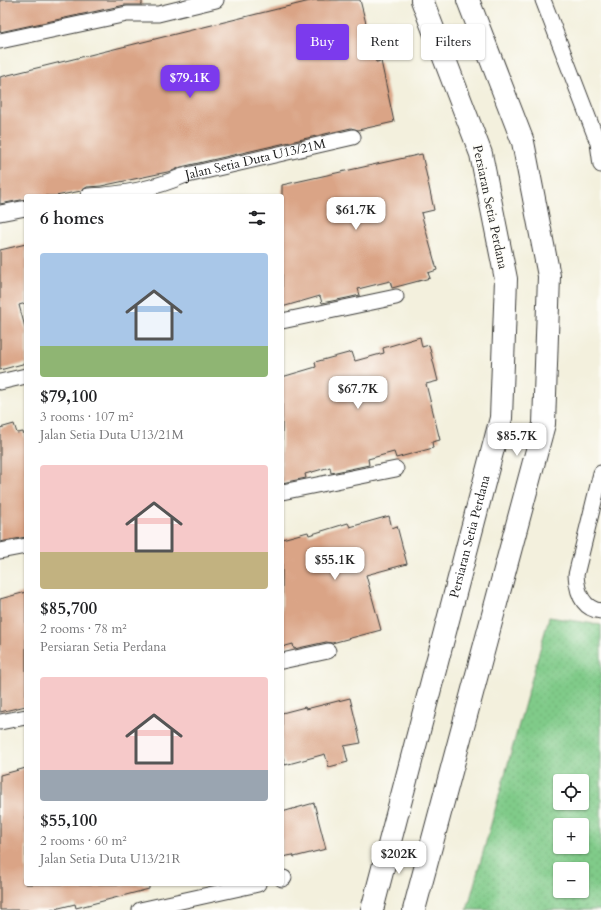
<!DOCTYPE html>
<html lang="en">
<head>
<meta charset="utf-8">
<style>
	:root { --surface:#fff; --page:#f2f2f2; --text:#202124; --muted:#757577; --accent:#7c3aed }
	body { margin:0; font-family:Cardo,serif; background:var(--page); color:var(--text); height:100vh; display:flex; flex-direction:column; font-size:15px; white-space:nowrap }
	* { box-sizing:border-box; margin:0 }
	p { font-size:13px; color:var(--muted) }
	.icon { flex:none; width:22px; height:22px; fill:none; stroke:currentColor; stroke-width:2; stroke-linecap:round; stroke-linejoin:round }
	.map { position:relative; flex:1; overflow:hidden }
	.sheet { position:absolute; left:24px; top:194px; width:260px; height:692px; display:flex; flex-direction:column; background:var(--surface); border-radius:4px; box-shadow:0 1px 3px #0004 }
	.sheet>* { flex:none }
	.guide { position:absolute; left:296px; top:24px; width:245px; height:36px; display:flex; gap:8px }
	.controls { position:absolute; left:553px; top:774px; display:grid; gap:8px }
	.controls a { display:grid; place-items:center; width:36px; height:36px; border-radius:4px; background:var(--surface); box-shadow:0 1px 3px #0004; font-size:20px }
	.price { position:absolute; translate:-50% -34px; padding:0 9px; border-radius:8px; background:#fff; color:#222; font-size:13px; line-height:26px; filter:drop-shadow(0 1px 2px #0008) }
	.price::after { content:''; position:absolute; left:50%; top:24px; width:12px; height:9px; margin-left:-6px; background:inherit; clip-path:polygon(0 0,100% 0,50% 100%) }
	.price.active { background:var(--accent); color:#fff }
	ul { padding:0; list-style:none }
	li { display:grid; align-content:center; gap:8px; height:212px; padding:0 16px }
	li span { display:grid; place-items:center; height:124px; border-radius:4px; color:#555 }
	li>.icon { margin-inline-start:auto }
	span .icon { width:72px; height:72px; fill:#fffc; stroke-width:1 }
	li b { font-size:17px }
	h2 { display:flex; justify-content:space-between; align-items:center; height:48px; padding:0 16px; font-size:17px }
	.tag { padding:0 14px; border-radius:4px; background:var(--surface); box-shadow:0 1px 3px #0004; font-size:14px; line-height:36px }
	.tag.active { background:var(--accent); color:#fff }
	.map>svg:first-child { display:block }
</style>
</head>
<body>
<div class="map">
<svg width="601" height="910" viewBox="0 0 601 910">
	<defs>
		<pattern id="grass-dots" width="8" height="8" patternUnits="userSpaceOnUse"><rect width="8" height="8" fill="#80cb89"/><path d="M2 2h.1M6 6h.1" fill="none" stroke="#6eae76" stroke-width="1.8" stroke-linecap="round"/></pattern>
	</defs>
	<rect width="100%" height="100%" fill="#fdfcf7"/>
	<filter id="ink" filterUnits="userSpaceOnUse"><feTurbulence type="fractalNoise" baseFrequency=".025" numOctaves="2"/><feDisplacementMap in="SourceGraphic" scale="8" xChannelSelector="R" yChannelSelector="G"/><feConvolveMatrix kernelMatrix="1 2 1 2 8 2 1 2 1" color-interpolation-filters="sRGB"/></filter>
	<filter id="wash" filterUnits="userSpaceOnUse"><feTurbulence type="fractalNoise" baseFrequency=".012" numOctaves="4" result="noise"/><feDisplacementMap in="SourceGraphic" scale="16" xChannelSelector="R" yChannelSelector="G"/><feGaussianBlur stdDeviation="0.9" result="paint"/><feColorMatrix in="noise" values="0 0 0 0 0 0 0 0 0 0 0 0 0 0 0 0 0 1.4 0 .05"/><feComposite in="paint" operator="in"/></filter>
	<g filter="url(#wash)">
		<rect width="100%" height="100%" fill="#f3f0dd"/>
		<path fill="url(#grass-dots)" stroke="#4e7452" fill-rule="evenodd" d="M549,617L601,625V910H467ZM560,781H582V803H560ZM560,825H582V847H560ZM560,869H582V891H560Z"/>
		<g id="blocks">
			<g fill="#daa486">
				<polygon points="0,0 142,0 142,5 125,5 0,32"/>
				<polygon points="314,0 360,0 376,62 381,61 394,122 358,130 351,128 181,167 172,171 101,186 87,187 81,191 56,196 26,196 26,199 0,204 0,77"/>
				<polygon points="422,154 434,210 421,213 437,270 428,273 430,278 392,288 390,281 358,289 360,295 347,298 322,303 320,296 282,307 282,185"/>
				<polygon points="26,244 26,303 19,305 26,331 26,363 0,370 0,250"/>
				<polygon points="420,337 422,347 429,345 438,381 426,384 440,440 432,442 433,448 396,458 394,452 368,459 369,465 331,473 330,467 305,474 306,478 282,483 282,377 316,367 315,362 352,352 355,361 384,353 383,348"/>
				<polygon points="14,424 17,433 23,432 26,443 26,537 0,542 0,428"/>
				<polygon points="389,516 392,528 397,526 407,564 366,575 381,630 332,643 326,642 294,649 293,644 282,647 282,539 308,532 309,535 348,523 350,527"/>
				<polygon points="26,592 26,706 0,712 0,599"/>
				<polygon points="350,698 361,743 344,746 348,762 329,767 325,754 285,765 282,755 282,713 305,707 306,709"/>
				<polygon points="26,768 26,884 149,884 149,889 76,908 75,904 51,910 0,910 0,775"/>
				<polygon points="314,803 326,849 294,857 293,855 282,857 282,812"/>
			</g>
		</g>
	</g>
	<g filter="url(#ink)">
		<use href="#blocks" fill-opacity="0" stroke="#3c3c39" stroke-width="1"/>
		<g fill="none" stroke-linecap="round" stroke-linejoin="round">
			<defs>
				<g id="minor">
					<polyline points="543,0 598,143 601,165"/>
					<polyline points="0,41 127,14 158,14 216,0"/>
					<path id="s1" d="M88,196C121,195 153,189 183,176L353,137"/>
					<polyline points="0,213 26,208"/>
					<polyline points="282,321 396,297"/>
					<polyline points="0,382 26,376"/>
					<path d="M601,473L576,575C577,591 582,609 601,611"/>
					<polyline points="282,492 396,469"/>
					<polyline points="0,551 26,546"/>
					<polyline points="282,661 328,651"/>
					<polyline points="0,722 26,717"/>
					<polyline points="282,879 284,878"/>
					<polyline points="140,910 258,884"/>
				</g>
				<g id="secondary">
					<path id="s2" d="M372,910L501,418L506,279L481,154L422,0"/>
					<polyline points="414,910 544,424 549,276 523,142 468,0"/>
				</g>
			</defs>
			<use href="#minor" stroke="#3c3c39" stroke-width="17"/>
			<use href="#secondary" stroke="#3c3c39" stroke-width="24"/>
			<use href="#minor" stroke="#fff" stroke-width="15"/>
			<use href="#secondary" stroke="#fff" stroke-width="22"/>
		</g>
	</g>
	<g text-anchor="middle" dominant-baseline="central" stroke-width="3" stroke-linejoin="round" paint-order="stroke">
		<g font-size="13" fill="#1c1c1c" stroke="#fdfcf7">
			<text stroke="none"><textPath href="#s1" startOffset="172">Jalan Setia Duta U13/21M</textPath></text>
			<text transform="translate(490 207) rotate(78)">Persiaran Setia Perdana</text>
			<text stroke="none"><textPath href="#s2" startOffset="386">Persiaran Setia Perdana</textPath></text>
		</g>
	</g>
</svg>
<div class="controls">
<a><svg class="icon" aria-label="locate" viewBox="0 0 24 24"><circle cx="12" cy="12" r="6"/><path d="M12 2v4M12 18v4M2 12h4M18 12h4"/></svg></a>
<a>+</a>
<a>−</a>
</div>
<b class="price active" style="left:190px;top:99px">$79.1K</b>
<b class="price" style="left:356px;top:231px">$61.7K</b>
<b class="price" style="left:358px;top:410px">$67.7K</b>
<b class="price" style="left:517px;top:457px">$85.7K</b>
<b class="price" style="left:335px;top:581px">$55.1K</b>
<b class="price" style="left:399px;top:875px">$202K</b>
<div class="guide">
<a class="tag active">Buy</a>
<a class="tag">Rent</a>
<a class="tag">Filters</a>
</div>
<section class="sheet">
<h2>6 homes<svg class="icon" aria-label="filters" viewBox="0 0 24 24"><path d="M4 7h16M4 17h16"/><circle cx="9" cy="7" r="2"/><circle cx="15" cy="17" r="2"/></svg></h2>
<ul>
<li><span style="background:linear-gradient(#a9c7e8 75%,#8fb573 0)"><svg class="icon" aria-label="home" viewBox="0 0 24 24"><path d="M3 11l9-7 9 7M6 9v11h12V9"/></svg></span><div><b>$79,100</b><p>3 rooms · 107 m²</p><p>Jalan Setia Duta U13/21M</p></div></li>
<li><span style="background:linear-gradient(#f6c9c9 70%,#c2b280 0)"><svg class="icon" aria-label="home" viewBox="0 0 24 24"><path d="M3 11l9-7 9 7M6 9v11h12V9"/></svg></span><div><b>$85,700</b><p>2 rooms · 78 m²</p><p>Persiaran Setia Perdana</p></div></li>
<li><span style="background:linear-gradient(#f6c9c9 75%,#9aa5b1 0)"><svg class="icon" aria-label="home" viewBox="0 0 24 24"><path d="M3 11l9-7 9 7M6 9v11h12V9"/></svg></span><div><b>$55,100</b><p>2 rooms · 60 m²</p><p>Jalan Setia Duta U13/21R</p></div></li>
</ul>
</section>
</div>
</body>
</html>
